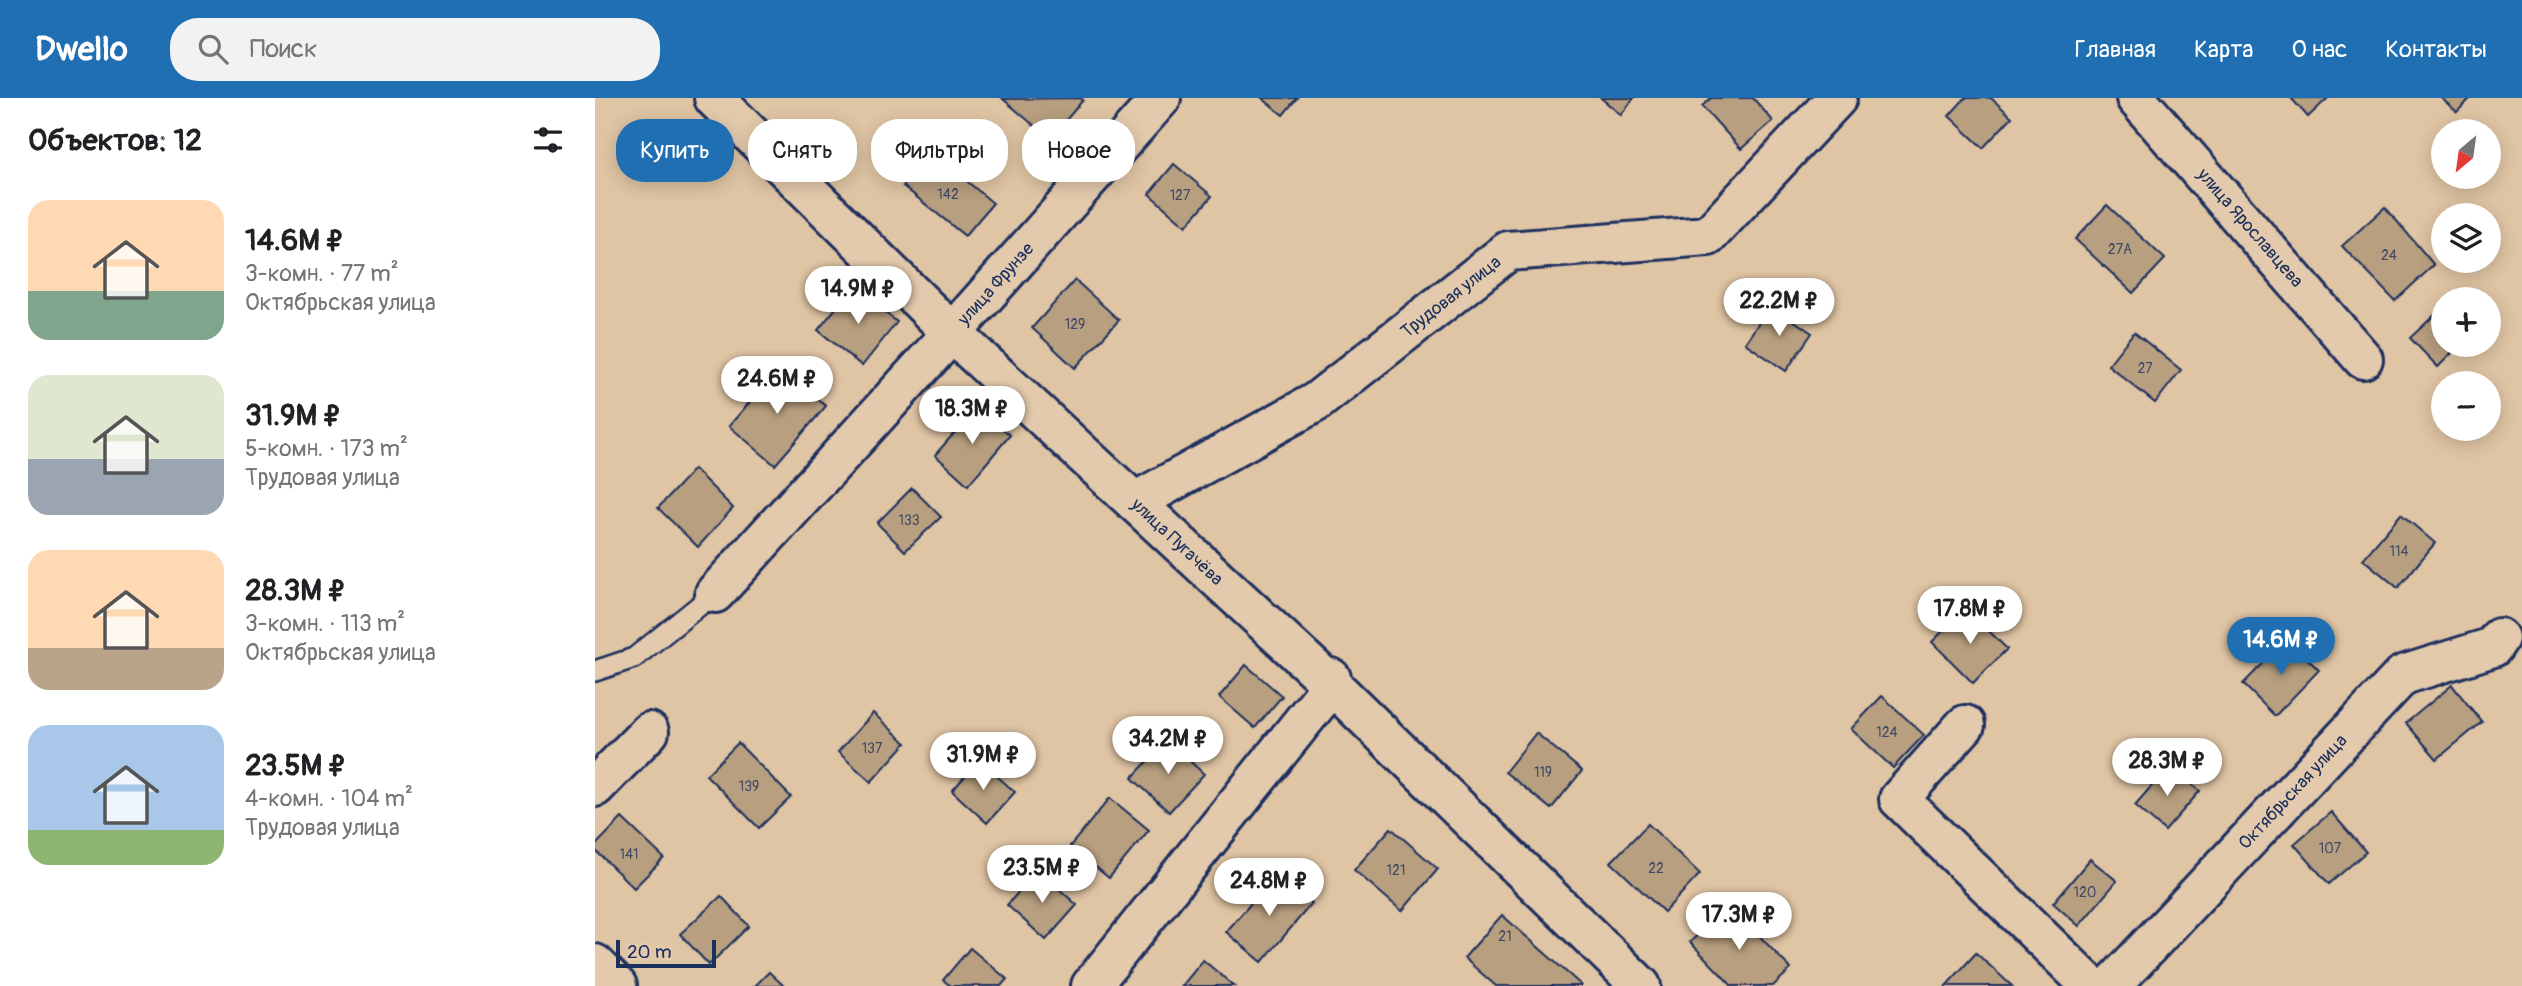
<!DOCTYPE html>
<html lang="ru">
<head>
<meta charset="utf-8">
<style>
	:root { --surface:#fff; --page:#f2f2f2; --text:#202124; --muted:#757577; --accent:#1f6fb2 }
	body { margin:0; font-family:Pangolin,sans-serif; background:var(--page); color:var(--text); height:100vh; display:flex; flex-direction:column; font-size:26px; white-space:nowrap }
	* { box-sizing:border-box; margin:0 }
	p { font-size:23px; color:var(--muted) }
	.icon { flex:none; width:38px; height:38px; fill:none; stroke:currentColor; stroke-width:2; stroke-linecap:round; stroke-linejoin:round }
	.map { position:relative; flex:1; overflow:hidden }
	.side { display:flex; flex-direction:column; background:var(--surface); width:595px }
	.side>* { flex:none }
	.guide { position:absolute; left:21px; top:21px; width:665px; height:63px; display:flex; gap:14px }
	.needle { width:46px; rotate:209deg }
	.fabs { position:absolute; left:1836px; top:21px; display:grid; gap:14px }
	.fabs a { display:grid; place-items:center; width:70px; height:70px; border-radius:50%; background:var(--surface); box-shadow:0 4px 18px #0003; font-size:35px }
	.scale { position:absolute; left:21px; bottom:18px; width:100px; box-sizing:border-box; padding-left:7px; border:4px solid #1b2f5e; border-top:0; font-size:19px; line-height:24px; white-space:nowrap; color:#1b2f5e; -webkit-text-stroke:5px #e4caac; paint-order:stroke }
	.price { position:absolute; translate:-50% -60px; padding:0 16px; border-radius:24px; background:#fff; color:#222; font-size:23px; line-height:46px; filter:drop-shadow(0 2px 4px #0008) }
	.price::after { content:''; position:absolute; left:50%; top:42px; width:21px; height:16px; margin-left:-10px; background:inherit; clip-path:polygon(0 0,100% 0,50% 100%) }
	.price.selected { background:var(--accent); color:#fff }
	ul { padding:0; list-style:none }
	li { display:flex; align-items:center; gap:21px; height:175px; padding:0 28px }
	li span { display:grid; place-items:center; flex:none; width:196px; height:140px; border-radius:21px; color:#555 }
	li>.icon { margin-inline-start:auto }
	span .icon { width:84px; height:84px; fill:#fffc; stroke-width:1 }
	li b { font-size:30px }
	h2 { display:flex; justify-content:space-between; align-items:center; height:84px; padding:0 28px; font-size:30px }
	.pill { padding:0 24px; border-radius:28px; background:var(--surface); box-shadow:0 4px 18px #0003; font-size:24px; line-height:63px }
	.pill.selected { background:var(--accent); color:#fff }
	header { display:flex; align-items:center; gap:42px; box-sizing:border-box; height:98px; padding:0 35px; background:var(--accent); color:#fff }
	header strong { font-size:33px }
	nav { display:flex; gap:38px; margin-inline-start:auto; font-size:24px }
	.search { width:490px; height:63px; background:var(--page); display:flex; align-items:center; gap:18px; box-sizing:border-box; padding:0 24px; border-radius:28px; color:var(--muted); font-size:26px }
	main { display:flex; flex:1; min-height:0 }
	.map>svg:first-child { display:block }
</style>
</head>
<body>
<header>
<strong>Dwello</strong>
<div class="search"><svg class="icon" aria-label="search" viewBox="0 0 24 24"><circle cx="10" cy="10" r="6"/><path d="M15 15l6 6"/></svg>Поиск</div>
<nav><a>Главная</a><a>Карта</a><a>О нас</a><a>Контакты</a></nav>
</header>
<main>
<section class="side">
<h2>Объектов: 12<svg class="icon" aria-label="filters" viewBox="0 0 24 24"><path d="M4 7h16M4 17h16"/><circle cx="9" cy="7" r="2"/><circle cx="15" cy="17" r="2"/></svg></h2>
<ul>
<li><span style="background:linear-gradient(#ffd9b3 65%,#7fa58c 0)"><svg class="icon" aria-label="home" viewBox="0 0 24 24"><path d="M3 11l9-7 9 7M6 9v11h12V9"/></svg></span><div><b>14.6M ₽</b><p>3-комн. · 77 m²</p><p>Октябрьская улица</p></div></li>
<li><span style="background:linear-gradient(#dfe7d0 60%,#9aa5b1 0)"><svg class="icon" aria-label="home" viewBox="0 0 24 24"><path d="M3 11l9-7 9 7M6 9v11h12V9"/></svg></span><div><b>31.9M ₽</b><p>5-комн. · 173 m²</p><p>Трудовая улица</p></div></li>
<li><span style="background:linear-gradient(#ffd9b3 70%,#b9a48a 0)"><svg class="icon" aria-label="home" viewBox="0 0 24 24"><path d="M3 11l9-7 9 7M6 9v11h12V9"/></svg></span><div><b>28.3M ₽</b><p>3-комн. · 113 m²</p><p>Октябрьская улица</p></div></li>
<li><span style="background:linear-gradient(#a9c7e8 75%,#8fb573 0)"><svg class="icon" aria-label="home" viewBox="0 0 24 24"><path d="M3 11l9-7 9 7M6 9v11h12V9"/></svg></span><div><b>23.5M ₽</b><p>4-комн. · 104 m²</p><p>Трудовая улица</p></div></li>
</ul>
</section>
<div class="map">
<svg width="1927" height="888" viewBox="0 0 1927 888">
	<rect width="100%" height="100%" fill="#e0c5a4"/>
	<filter id="ink" filterUnits="userSpaceOnUse"><feTurbulence type="fractalNoise" baseFrequency=".0143" numOctaves="2"/><feDisplacementMap in="SourceGraphic" scale="14" xChannelSelector="R" yChannelSelector="G"/><feConvolveMatrix kernelMatrix="1 2 1 2 8 2 1 2 1" color-interpolation-filters="sRGB"/></filter>
	<g filter="url(#ink)">
		<g fill="#b89f7f" stroke="#1b2f5e" stroke-width="2">
			<polygon points="486,0 488,2 455,41 408,1"/>
			<polygon points="667,0 702,0 688,17"/>
			<polygon points="1006,0 1039,0 1026,17"/>
			<polygon points="1116,0 1158,0 1178,23 1146,51 1107,8"/>
			<polygon points="1370,0 1396,0 1417,19 1388,50 1354,18"/>
			<polygon points="1696,0 1733,0 1713,19"/>
			<polygon points="1846,0 1876,0 1862,14"/>
			<polygon points="337,54 398,105 370,138 308,88"/>
			<polygon points="579,66 617,98 591,128 554,96"/>
			<polygon points="1512,107 1570,161 1538,195 1480,141"/>
			<polygon points="1790,109 1839,167 1800,203 1747,148"/>
			<polygon points="480,182 524,222 480,270 437,230"/>
			<polygon points="258,189 302,224 267,268 223,232"/>
			<polygon points="1176,207 1217,235 1191,273 1150,245"/>
			<polygon points="1848,209 1848,247 1865,247 1843,269 1815,240"/>
			<polygon points="1539,234 1586,272 1560,305 1513,267"/>
			<polygon points="185,269 231,308 180,367 134,328"/>
			<polygon points="382,309 415,337 373,387 340,357"/>
			<polygon points="99,371 138,410 103,449 63,410"/>
			<polygon points="317,390 346,419 310,453 282,425"/>
			<polygon points="1806,416 1840,445 1803,490 1768,461"/>
			<polygon points="1371,510 1412,551 1378,585 1337,544"/>
			<polygon points="1692,541 1724,572 1680,618 1648,586"/>
			<polygon points="651,567 687,598 660,630 624,599"/>
			<polygon points="1857,587 1887,624 1842,661 1811,625"/>
			<polygon points="1287,598 1329,637 1298,670 1256,631"/>
			<polygon points="278,615 311,645 276,684 243,654"/>
			<polygon points="941,635 987,673 956,711 910,674"/>
			<polygon points="572,642 609,676 574,714 537,680"/>
			<polygon points="143,645 196,699 164,730 111,677"/>
			<polygon points="384,662 420,694 392,725 357,693"/>
			<polygon points="1575,667 1605,693 1570,733 1540,707"/>
			<polygon points="515,700 554,732 514,780 475,748"/>
			<polygon points="1736,714 1771,754 1734,786 1699,746"/>
			<polygon points="27,720 69,760 39,790 0,752 0,748"/>
			<polygon points="1053,726 1105,776 1069,814 1016,764"/>
			<polygon points="796,730 843,771 807,813 759,772"/>
			<polygon points="1495,761 1522,783 1484,828 1458,805"/>
			<polygon points="443,772 482,807 451,842 412,807"/>
			<polygon points="682,775 717,805 667,864 631,834"/>
			<polygon points="126,798 154,828 114,867 85,836"/>
			<polygon points="1135,807 1196,871 1178,888 1137,888 1095,844"/>
			<polygon points="907,817 986,887 985,888 901,888 869,860"/>
			<polygon points="375,850 412,881 406,888 356,888 348,882"/>
			<polygon points="1381,855 1417,888 1351,888"/>
			<polygon points="608,862 639,888 587,888"/>
			<polygon points="174,874 189,888 160,888"/>
		</g>
		<g fill="none" stroke-linecap="round" stroke-linejoin="round">
			<defs>
				<polyline id="lane" points="0,573 39,560 120,495"/>
				<g id="street">
					<polyline points="1541,0 1768,261"/>
					<polyline points="540,404 721,304 913,153 1113,138 1242,0"/>
					<polyline points="120,495 357,235 566,0"/>
					<polyline points="1370,627 1304,701 1496,888"/>
					<polyline points="0,689 54,634"/>
					<polyline points="0,866 22,888"/>
					<polyline points="496,888 737,587 736,580"/>
					<polyline points="1516,888 1808,577 1898,549 1904,540"/>
				</g>
				<polyline id="secondary" points="119,0 357,235 737,587 1046,888"/>
			</defs>
			<use href="#lane" stroke="#1b2f5e" stroke-width="24"/>
			<use href="#street" stroke="#1b2f5e" stroke-width="44"/>
			<use href="#secondary" stroke="#1b2f5e" stroke-width="44"/>
			<use href="#lane" stroke="#e4caac" stroke-width="19"/>
			<use href="#street" stroke="#e4caac" stroke-width="38"/>
			<use href="#secondary" stroke="#e4caac" stroke-width="38"/>
		</g>
	</g>
	<g text-anchor="middle" dominant-baseline="central" stroke-width="6" stroke-linejoin="round" paint-order="stroke">
		<g font-size="14" fill="#424b66">
			<text x="353" y="96">142</text>
			<text x="585" y="97">127</text>
			<text x="1525" y="151">27А</text>
			<text x="1794" y="157">24</text>
			<text x="480" y="226">129</text>
			<text x="1550" y="270">27</text>
			<text x="314" y="422">133</text>
			<text x="1804" y="453">114</text>
			<text x="1292" y="634">124</text>
			<text x="277" y="650">137</text>
			<text x="948" y="674">119</text>
			<text x="154" y="688">139</text>
			<text x="1735" y="750">107</text>
			<text x="34" y="756">141</text>
			<text x="1061" y="770">22</text>
			<text x="801" y="772">121</text>
			<text x="1490" y="794">120</text>
			<text x="910" y="838">21</text>
		</g>
		<g font-size="18" fill="#1b2f5e" stroke="#e4caac">
			<text transform="translate(1655 130) rotate(49)">улица Ярославцева</text>
			<text transform="translate(401 186) rotate(-48)">улица Фрунзе</text>
			<text transform="translate(856 199) rotate(-38)">Трудовая улица</text>
			<text transform="translate(582 444) rotate(43)">улица Пугачёва</text>
			<text transform="translate(1698 694) rotate(-47)">Октябрьская улица</text>
		</g>
	</g>
</svg>
<div class="fabs">
<a><svg class="needle" viewBox="-14 -14 28 28"><path d="M0-13l5 13h-10z" fill="#e53935"/><path d="M0 13l5-13h-10z" fill="#757577"/></svg></a>
<a><svg class="icon" aria-label="layers" viewBox="0 0 24 24"><path d="M12 4l9 5-9 5-9-5zM3 14l9 5 9-5"/></svg></a>
<a>+</a>
<a>−</a>
</div>
<div class="scale">20 m</div>
<b class="price" style="left:263px;top:228px">14.9M ₽</b>
<b class="price" style="left:1184px;top:240px">22.2M ₽</b>
<b class="price" style="left:182px;top:318px">24.6M ₽</b>
<b class="price" style="left:377px;top:348px">18.3M ₽</b>
<b class="price" style="left:1375px;top:548px">17.8M ₽</b>
<b class="price selected" style="left:1686px;top:579px">14.6M ₽</b>
<b class="price" style="left:573px;top:678px">34.2M ₽</b>
<b class="price" style="left:388px;top:694px">31.9M ₽</b>
<b class="price" style="left:1572px;top:700px">28.3M ₽</b>
<b class="price" style="left:447px;top:807px">23.5M ₽</b>
<b class="price" style="left:674px;top:820px">24.8M ₽</b>
<b class="price" style="left:1144px;top:854px">17.3M ₽</b>
<div class="guide">
<a class="pill selected">Купить</a>
<a class="pill">Снять</a>
<a class="pill">Фильтры</a>
<a class="pill">Новое</a>
</div>
</div>
</main>
</body>
</html>
